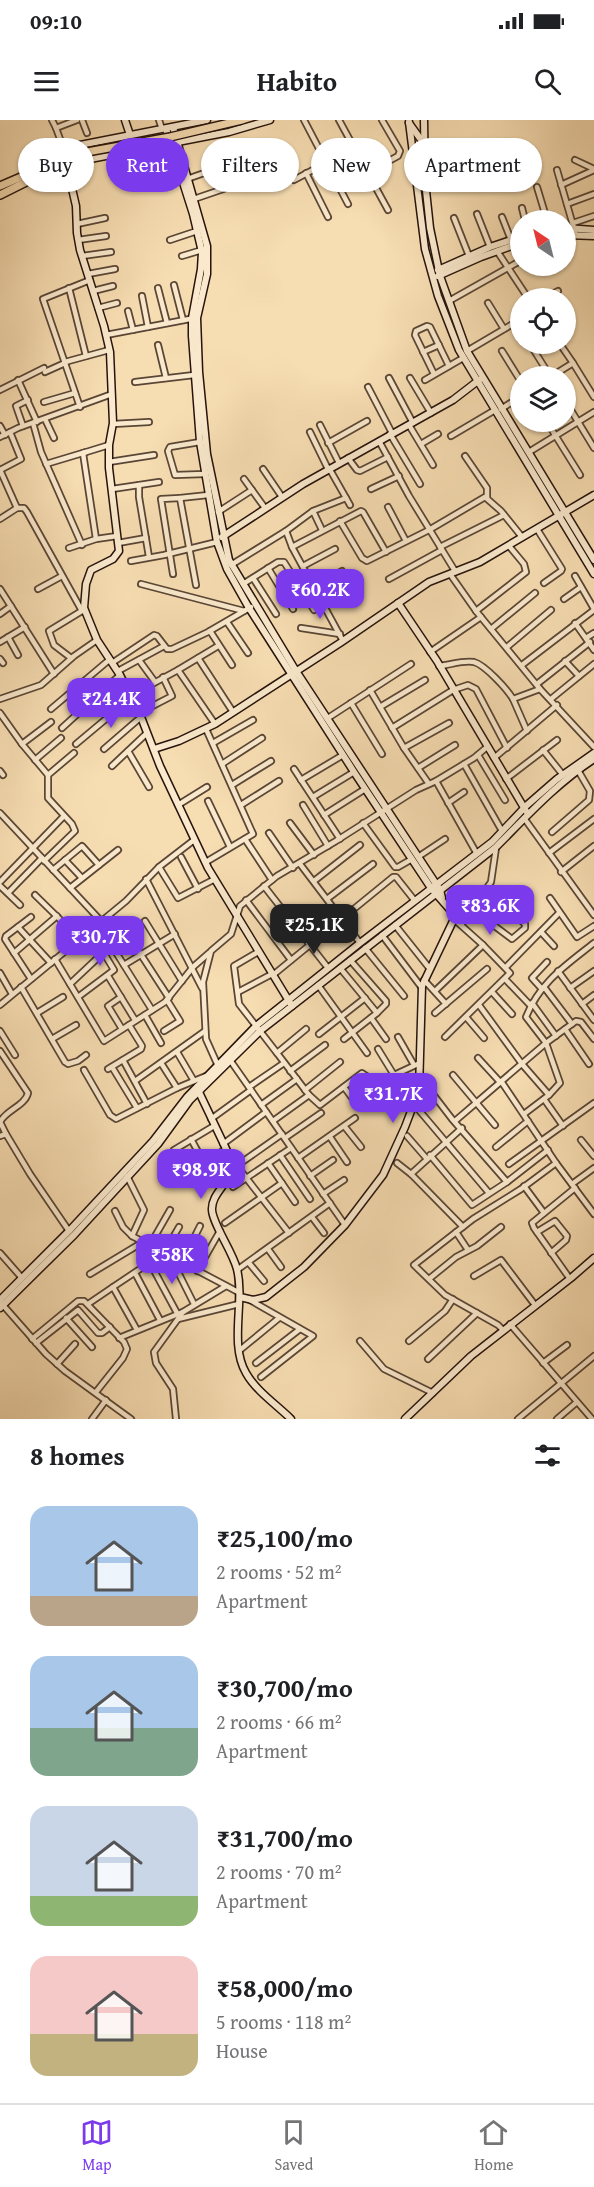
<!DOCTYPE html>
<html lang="en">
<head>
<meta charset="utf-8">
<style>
	:root { --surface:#fff; --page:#f6f6f6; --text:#202124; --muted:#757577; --line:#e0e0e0; --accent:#7c3aed }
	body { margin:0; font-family:"Gentium Book Plus",serif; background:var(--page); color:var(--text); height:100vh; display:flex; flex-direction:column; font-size:22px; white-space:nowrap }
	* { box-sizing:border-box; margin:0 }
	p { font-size:20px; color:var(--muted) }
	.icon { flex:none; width:33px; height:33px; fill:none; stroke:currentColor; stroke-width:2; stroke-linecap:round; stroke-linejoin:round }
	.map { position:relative; height:1299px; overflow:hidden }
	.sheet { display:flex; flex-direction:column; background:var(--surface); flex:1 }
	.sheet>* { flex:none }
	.hud { position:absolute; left:18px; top:18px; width:558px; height:54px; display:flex; gap:12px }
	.needle { width:39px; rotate:325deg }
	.buttons { position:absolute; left:510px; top:90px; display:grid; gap:12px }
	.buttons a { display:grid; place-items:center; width:66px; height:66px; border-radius:50%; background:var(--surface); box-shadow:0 2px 4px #0004; font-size:30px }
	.price { position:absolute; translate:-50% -51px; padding:0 14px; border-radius:12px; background:var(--accent); color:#fff; font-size:20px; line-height:39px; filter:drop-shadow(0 2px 3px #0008) }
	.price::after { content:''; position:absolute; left:50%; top:36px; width:18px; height:14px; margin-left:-9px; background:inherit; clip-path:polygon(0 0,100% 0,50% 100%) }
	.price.active { background:#222; color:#fff }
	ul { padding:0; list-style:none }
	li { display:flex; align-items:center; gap:18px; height:150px; padding:0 30px }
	li span { display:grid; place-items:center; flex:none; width:168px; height:120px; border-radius:18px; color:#555 }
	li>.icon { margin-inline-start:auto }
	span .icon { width:72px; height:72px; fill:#fffc; stroke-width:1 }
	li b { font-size:26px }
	h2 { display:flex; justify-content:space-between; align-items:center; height:72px; padding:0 30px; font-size:26px }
	.pill { padding:0 21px; border-radius:27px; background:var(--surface); box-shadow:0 2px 4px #0004; font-size:21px; line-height:54px }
	.pill.active { background:var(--accent); color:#fff }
	.status { display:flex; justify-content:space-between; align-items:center; height:42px; padding:0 30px; background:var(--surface); direction:ltr }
	.status svg { height:16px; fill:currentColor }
	header { display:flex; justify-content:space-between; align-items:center; height:78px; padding:0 30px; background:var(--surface); font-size:27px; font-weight:600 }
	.tab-bar { display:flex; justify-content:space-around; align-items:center; height:84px; border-top:2px solid var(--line); background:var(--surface); font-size:16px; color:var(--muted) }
	.tab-bar a { display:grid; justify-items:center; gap:3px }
	.tab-bar .active { color:var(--accent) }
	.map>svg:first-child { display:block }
</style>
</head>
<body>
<div class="status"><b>09:10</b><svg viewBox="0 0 49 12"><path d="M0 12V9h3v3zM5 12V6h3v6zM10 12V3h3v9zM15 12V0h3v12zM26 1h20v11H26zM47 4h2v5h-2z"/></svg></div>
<header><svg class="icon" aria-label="menu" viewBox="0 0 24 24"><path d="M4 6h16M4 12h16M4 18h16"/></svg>Habito<svg class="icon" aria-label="search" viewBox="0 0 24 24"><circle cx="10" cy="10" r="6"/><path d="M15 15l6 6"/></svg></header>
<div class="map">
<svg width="594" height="1299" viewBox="0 0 594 1299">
	<rect width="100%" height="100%" fill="#f7ddb2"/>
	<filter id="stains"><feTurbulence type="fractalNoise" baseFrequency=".00333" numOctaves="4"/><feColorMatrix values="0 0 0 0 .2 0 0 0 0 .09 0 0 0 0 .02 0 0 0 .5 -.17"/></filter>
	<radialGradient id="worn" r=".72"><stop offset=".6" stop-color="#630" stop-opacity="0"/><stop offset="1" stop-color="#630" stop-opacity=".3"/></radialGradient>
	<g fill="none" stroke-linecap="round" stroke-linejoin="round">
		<defs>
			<g id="street">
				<polyline points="52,0 56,8 77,0"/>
				<polyline points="82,0 87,13"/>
				<polyline points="159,0 162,9"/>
				<polyline points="304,0 348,84"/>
				<polyline points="339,0 388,90"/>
				<polyline points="382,0 400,31 398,36 387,42"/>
				<polyline points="56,8 64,30"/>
				<polyline points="575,40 594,49"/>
				<polyline points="557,50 575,112"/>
				<polyline points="306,53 328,97"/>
				<polyline points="187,59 227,45"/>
				<polyline points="294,60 354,28"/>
				<polyline points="561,65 594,50"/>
				<polyline points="537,67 547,100"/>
				<polyline points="194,79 270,53"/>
				<polyline points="567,84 594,74"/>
				<polyline points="522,88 525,100"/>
				<polyline points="477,94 490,127"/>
				<polyline points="502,97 511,120"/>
				<polyline points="454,98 469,136"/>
				<polyline points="573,103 594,96"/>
				<polyline points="77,104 105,98"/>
				<polyline points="78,120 106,116"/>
				<polyline points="170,120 197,111"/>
				<polyline points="497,131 528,178"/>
				<polyline points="82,136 111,132"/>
				<polyline points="182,136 202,130"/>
				<polyline points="88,154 115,149"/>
				<polyline points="174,165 183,200"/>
				<polyline points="69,168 86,236"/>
				<polyline points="158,168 167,203"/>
				<polyline points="93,171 113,166"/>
				<polyline points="142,176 148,207"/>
				<polyline points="545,178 558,171"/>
				<polyline points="449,181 520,141"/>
				<polyline points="488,183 504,209"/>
				<polyline points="98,188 117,183"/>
				<polyline points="128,191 133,210"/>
				<polyline points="106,215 195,198"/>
				<polyline points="530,224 550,256"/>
				<polyline points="158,225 166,258"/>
				<polyline points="467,231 516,202"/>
				<polyline points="502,231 520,260"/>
				<polyline points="423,232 439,225"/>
				<polyline points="65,242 109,230"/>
				<polyline points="573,243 594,277"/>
				<polyline points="45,252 65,243"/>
				<polyline points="434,254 415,215 416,211 427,206 430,207 449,246"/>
				<polyline points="552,256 573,243 560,224"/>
				<polyline points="389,258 413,303"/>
				<polyline points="410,258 431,293"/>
				<polyline points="18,260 37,302"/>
				<polyline points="425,260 463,238"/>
				<polyline points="135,262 194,255"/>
				<polyline points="368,267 392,313"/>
				<polyline points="0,270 44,248"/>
				<polyline points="44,282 75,273"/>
				<polyline points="566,282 594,328"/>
				<polyline points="80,287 43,179 90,160"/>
				<polyline points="501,289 520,277"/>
				<polyline points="45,299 54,318"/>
				<polyline points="547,302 580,355"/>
				<polyline points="33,303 41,332 82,425"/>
				<polyline points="113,304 149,302"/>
				<polyline points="320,305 339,343"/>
				<polyline points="409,305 433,345"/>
				<polyline points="0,306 5,315"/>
				<polyline points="23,306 16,286 28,280"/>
				<polyline points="310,312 328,349"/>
				<polyline points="390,314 420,364"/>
				<polyline points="451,316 495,290"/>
				<polyline points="0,317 18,308 112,274"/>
				<polyline points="379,321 409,376 455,451"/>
				<polyline points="200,322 170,327 168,331 175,355 205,354"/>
				<polyline points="328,323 367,301"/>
				<polyline points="421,324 438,314"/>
				<polyline points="529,332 594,292"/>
				<polyline points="465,336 487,368 487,378"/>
				<polyline points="348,338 357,350 360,351 388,337"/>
				<polyline points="109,342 154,335"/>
				<polyline points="46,344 86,332"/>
				<polyline points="329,348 350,385"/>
				<polyline points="263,349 282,377"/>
				<polyline points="0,350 17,388 0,399"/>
				<polyline points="0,350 21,339 10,312"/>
				<polyline points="244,359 265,388"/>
				<polyline points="139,365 159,362"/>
				<polyline points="112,369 139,365 139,377 149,437"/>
				<polyline points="371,369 399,356"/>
				<polyline points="180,378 208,375"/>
				<polyline points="388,387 406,421"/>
				<polyline points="17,388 24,388 27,392 82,491"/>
				<polyline points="313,391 322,410"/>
				<polyline points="218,392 252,370"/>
				<polyline points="340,401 362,438 367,441 429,410 485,377 501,391 522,417"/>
				<polyline points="537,409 562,449 561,451 544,463"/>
				<polyline points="286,411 313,391 346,378"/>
				<polyline points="96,419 117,416"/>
				<polyline points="118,423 146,418"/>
				<polyline points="292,427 343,521"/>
				<polyline points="440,427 504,395"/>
				<polyline points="69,428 96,419 83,333 109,325"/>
				<polyline points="131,441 164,435 217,422"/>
				<polyline points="231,445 286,411 292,427 361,391 363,392 386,432"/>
				<polyline points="303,446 335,429"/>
				<polyline points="268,448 293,489"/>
				<polyline points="173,454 161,379 180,378 196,465"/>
				<polyline points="450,454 476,491 540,569 594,627"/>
				<polyline points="575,456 594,489"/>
				<polyline points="253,458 276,494"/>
				<polyline points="389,459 442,430"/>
				<polyline points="141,464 244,491"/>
				<polyline points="243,464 278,442 284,442 314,490"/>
				<polyline points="314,466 342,451"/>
				<polyline points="0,469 54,554"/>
				<polyline points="38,469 62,456"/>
				<polyline points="564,479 581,467"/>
				<polyline points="476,491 526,452 524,444 509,426"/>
				<polyline points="0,494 11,486"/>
				<polyline points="227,502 248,533"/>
				<polyline points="575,503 594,530"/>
				<polyline points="301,508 340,514"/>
				<polyline points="491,509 535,473"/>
				<polyline points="210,511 232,545"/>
				<polyline points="8,517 18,535"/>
				<polyline points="586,518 594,513"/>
				<polyline points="0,522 25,507"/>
				<polyline points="507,527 551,490"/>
				<polyline points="430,532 481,497"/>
				<polyline points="71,538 54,525 49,511 85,489"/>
				<polyline points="198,538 233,592"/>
				<polyline points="0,539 3,543"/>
				<polyline points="139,540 155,562"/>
				<polyline points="565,541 579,556"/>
				<polyline points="112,543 154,515 157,516 167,529 172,529 208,512 251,487"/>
				<polyline points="522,545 594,490"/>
				<path d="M439,546C450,545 463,540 474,542C485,545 507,569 513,579"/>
				<polyline points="118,551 164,526"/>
				<polyline points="537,564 590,522"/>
				<polyline points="370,570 404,628 449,603"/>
				<polyline points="130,576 178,550"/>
				<polyline points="0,579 41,565 74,536 97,520"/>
				<polyline points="551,579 594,544"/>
				<polyline points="351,583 382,634"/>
				<polyline points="380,587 425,560"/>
				<polyline points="51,589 109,540"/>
				<polyline points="0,593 22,624 51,602"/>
				<polyline points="139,593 172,576 163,557"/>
				<polyline points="328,598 411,544"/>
				<polyline points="215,604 178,550 218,526"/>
				<polyline points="62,608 120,555"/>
				<polyline points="392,608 453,570 468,565 476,569 507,628"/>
				<polyline points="527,611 513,579 540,569"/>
				<polyline points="213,623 253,600"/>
				<polyline points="22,624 48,655 74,633"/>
				<polyline points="76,624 131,578"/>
				<polyline points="404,628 429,664"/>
				<polyline points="104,629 141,597"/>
				<polyline points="543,630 563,655"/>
				<polyline points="128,631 149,667"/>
				<polyline points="478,635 505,680"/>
				<polyline points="494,638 557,585"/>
				<polyline points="35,640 61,618"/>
				<polyline points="222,644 262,618"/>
				<polyline points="464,644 502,711"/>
				<polyline points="112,646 147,613"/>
				<polyline points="418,648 455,625"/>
				<polyline points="294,649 340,719"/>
				<polyline points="0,651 3,655"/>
				<polyline points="506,659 557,620"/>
				<polyline points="301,660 343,635"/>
				<polyline points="436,661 477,734"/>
				<polyline points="232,665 271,641"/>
				<polyline points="313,677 354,652"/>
				<polyline points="208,681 230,727"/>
				<polyline points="448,683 464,672"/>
				<polyline points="178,685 207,667"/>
				<polyline points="241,685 279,661"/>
				<polyline points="303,685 328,726"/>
				<polyline points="0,693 101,801"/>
				<polyline points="324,695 365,669"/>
				<polyline points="524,698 594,795"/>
				<polyline points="290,703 314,735"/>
				<polyline points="363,703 395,747 398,747 412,739"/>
				<polyline points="552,712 589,680 590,671 579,652"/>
				<polyline points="269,713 293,748"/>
				<polyline points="245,719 272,760"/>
				<polyline points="549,733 594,699"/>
				<polyline points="181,737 198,769"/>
				<polyline points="418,737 445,719"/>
				<polyline points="65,740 82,758"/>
				<polyline points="44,741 75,711 72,704 48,678 48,655"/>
				<polyline points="206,742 253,714 206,609"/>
				<polyline points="300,744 360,823"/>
				<polyline points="159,747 178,778 215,759"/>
				<polyline points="53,750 82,726 99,745"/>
				<polyline points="561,752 594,726"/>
				<polyline points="146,759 202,868"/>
				<polyline points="314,761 360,725"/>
				<polyline points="0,762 64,696"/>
				<polyline points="0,766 20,785"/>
				<polyline points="264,766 328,848"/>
				<polyline points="70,768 118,730"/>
				<polyline points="8,773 42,738"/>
				<polyline points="35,775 80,819"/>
				<polyline points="550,778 577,817 594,806"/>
				<polyline points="327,779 373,744"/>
				<polyline points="246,780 291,840"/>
				<polyline points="472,789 512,819 525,808 525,804 486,769"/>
				<polyline points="145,801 182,861"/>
				<polyline points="395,805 430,849"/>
				<polyline points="461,805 491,762 496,728"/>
				<polyline points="18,807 51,843"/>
				<polyline points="125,810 169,878"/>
				<polyline points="541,812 554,826"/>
				<polyline points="382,815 422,868"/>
				<polyline points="112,826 152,890"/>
				<polyline points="365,828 404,876"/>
				<polyline points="258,832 234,846 239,884 277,933 306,909"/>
				<polyline points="14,833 57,796"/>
				<polyline points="55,839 104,921 165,882 193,847 209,833"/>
				<polyline points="350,840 386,881 386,884 377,893"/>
				<polyline points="124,845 175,814"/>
				<polyline points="506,847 559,793"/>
				<polyline points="340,848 377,893 344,919"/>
				<polyline points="558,851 594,900"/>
				<polyline points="0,853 12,874"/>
				<polyline points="273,855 393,757 396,757 415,781"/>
				<polyline points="108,856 135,900"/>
				<polyline points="31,859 5,819 6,816 31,797"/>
				<polyline points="424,860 446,884"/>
				<polyline points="506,860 531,886"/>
				<polyline points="70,864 104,832"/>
				<polyline points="318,865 367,933"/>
				<polyline points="21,867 65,942 68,944 78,941 86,935"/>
				<polyline points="544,867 572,904"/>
				<polyline points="570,868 594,851"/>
				<polyline points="542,869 532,858 547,842"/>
				<polyline points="435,871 483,825"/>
				<polyline points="238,872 272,854"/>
				<polyline points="492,872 512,894"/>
				<polyline points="78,877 114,850 90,810"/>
				<polyline points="121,877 108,886 122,909"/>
				<polyline points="532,883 556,916"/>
				<polyline points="582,884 594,875"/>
				<polyline points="0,885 126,781 159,747 194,720"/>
				<polyline points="479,885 522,944 549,975"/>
				<polyline points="37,893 63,877"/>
				<polyline points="435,893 487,849"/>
				<polyline points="145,895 161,923"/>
				<polyline points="466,897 484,918"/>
				<polyline points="371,898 386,919"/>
				<polyline points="565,909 589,944"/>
				<polyline points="0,911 15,935"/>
				<polyline points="164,911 180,901 167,880"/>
				<polyline points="319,914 365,878"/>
				<polyline points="398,917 414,945"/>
				<polyline points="445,917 510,853 483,825 454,799"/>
				<polyline points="52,919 76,905"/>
				<polyline points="378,929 394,955"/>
				<path d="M0,931L28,973C25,986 6,990 0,1002L6,1014"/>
				<polyline points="177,932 194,961"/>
				<polyline points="277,933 309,975 320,985 362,953 377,963 420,943"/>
				<polyline points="478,938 500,962"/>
				<polyline points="123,940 147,984"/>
				<polyline points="230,940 345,1105"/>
				<polyline points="161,943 177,968"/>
				<polyline points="112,947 137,988"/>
				<polyline points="219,948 206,919 203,862 211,831 231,814 240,786 277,756 336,721 416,670 436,661 474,638 487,627"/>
				<polyline points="108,949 141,929 142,926 129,905"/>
				<polyline points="84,950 110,995 116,999 177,968 206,956"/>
				<polyline points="290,951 325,925"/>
				<polyline points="453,955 495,1005"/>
				<polyline points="419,956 452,999 507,1062"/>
				<polyline points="135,961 205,911"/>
				<polyline points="501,961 556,1043 521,1069 473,1099 414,1145 445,1175 498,1205 503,1210"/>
				<polyline points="249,967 284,943"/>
				<polyline points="344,967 355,982"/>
				<polyline points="305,970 340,942"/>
				<polyline points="544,979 563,1006"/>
				<polyline points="261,985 297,959"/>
				<polyline points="418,989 489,1073"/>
				<path d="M524,994L549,975L560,963L546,923L526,897C540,862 565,846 594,823"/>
				<polyline points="211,999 251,970"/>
				<polyline points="273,1001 309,975"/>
				<polyline points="455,1001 546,923 576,901 581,902 594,919"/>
				<polyline points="345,1007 361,1027"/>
				<polyline points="462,1008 411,1054 463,1107"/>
				<polyline points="0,1016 6,1014 30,1054 69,1111"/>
				<polyline points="407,1016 427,1039"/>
				<polyline points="330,1017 347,1042"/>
				<polyline points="285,1018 321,993"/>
				<polyline points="191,1019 204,1043"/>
				<polyline points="581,1020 594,1036"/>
				<polyline points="223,1024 266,992"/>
				<polyline points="496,1027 528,1001"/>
				<polyline points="280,1035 310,1079"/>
				<polyline points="430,1035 472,1085 507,1062 548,1030"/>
				<polyline points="298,1038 355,998"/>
				<polyline points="268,1043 295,1082"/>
				<polyline points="397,1043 411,1054"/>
				<polyline points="556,1043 594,1094"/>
				<polyline points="509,1044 594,983"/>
				<polyline points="237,1046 289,1113"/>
				<polyline points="235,1047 282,1014"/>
				<polyline points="187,1053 174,1030 214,1006"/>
				<polyline points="127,1056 144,1090 132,1116"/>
				<polyline points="310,1056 333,1040"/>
				<polyline points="175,1061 226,1029"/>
				<polyline points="572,1064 594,1048"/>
				<polyline points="524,1066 544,1093"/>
				<polyline points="233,1067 291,1028"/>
				<polyline points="323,1074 344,1060"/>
				<polyline points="115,1091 123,1107 132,1116 240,1173"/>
				<polyline points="312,1097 324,1113"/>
				<polyline points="225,1103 282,1063"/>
				<polyline points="456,1112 468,1130"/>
				<polyline points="537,1112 555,1101 567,1116 566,1120 551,1133"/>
				<polyline points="150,1125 170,1090"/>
				<polyline points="268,1129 281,1147"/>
				<polyline points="0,1133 22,1158"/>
				<polyline points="170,1136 194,1184"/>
				<polyline points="182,1142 200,1106"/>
				<polyline points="150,1143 177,1193"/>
				<polyline points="249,1143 264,1161"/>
				<polyline points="237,1150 330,1083"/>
				<polyline points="197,1151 220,1111"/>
				<polyline points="135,1153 160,1200"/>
				<polyline points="90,1154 143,1122"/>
				<polyline points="474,1156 501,1140 535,1185"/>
				<polyline points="429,1159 456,1137 477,1126 501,1107"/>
				<polyline points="570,1159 534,1108 532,1103 575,1068"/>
				<polyline points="250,1180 313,1216 261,1257"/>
				<polyline points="2,1184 46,1234 65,1251 131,1299"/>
				<polyline points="88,1184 113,1167"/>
				<polyline points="66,1198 92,1227"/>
				<polyline points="178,1199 239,1184"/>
				<polyline points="510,1204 592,1299"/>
				<polyline points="137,1210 113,1167 164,1133 179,1107"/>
				<polyline points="119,1218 183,1192"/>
				<polyline points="32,1219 78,1181 84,1181 124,1222 127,1229 123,1238 96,1272"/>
				<polyline points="360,1221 384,1249 433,1273"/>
				<polyline points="409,1221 445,1191 453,1179"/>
				<polyline points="36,1223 78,1190 98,1213 102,1213 110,1207"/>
				<polyline points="240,1230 279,1198"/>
				<polyline points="428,1239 477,1193"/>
				<polyline points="256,1243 300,1209"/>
				<polyline points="543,1243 567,1225"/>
				<polyline points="57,1244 75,1224"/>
				<polyline points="92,1299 106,1280"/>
				<polyline points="176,1299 173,1269 156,1243 154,1232 183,1192 226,1166"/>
				<polyline points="518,1299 594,1236"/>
				<polyline points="557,1299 577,1282"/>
			</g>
			<g id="secondary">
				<polyline points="125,0 130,15"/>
				<polyline points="424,0 425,61 430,108 440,156 467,231 594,440"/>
				<polyline points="409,2 425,129 438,176 459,230 594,454"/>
				<polyline points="409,3 424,24"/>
				<polyline points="173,7 207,126 207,154 197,198 199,252 207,334 229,440 296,551 440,770 442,778"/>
				<polyline points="166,9 193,94 202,132 201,149 192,198 192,216 200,322 217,422 227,449 249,488 354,652 431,768 452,792 454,799 422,866 419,970 405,1007 383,1055 345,1105 304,1147 266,1177 253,1180 240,1177"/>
				<polyline points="67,47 76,86 77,113 80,130 104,206 110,232 113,303 109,325 109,348 119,431 113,439 91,450 86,464 84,488 97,520 120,555 141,597 160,646 208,748 292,886"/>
				<path d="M26,54C37,38 58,32 75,26L207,0"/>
				<polyline points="41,57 85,40 229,12 270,0"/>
				<polyline points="566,108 594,110"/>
				<polyline points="566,115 594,116"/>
				<polyline points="438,150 490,127 520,117"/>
				<polyline points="438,156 481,137 520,123"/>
				<polyline points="222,417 303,364 453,280 479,260"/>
				<polyline points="398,483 437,541 526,691"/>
				<polyline points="154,629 179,621 215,604 340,523 429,462 480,442 594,375"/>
				<path d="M198,970L229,1035C229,1040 231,1045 231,1049C229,1064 211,1074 212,1090C213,1105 232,1130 237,1149C245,1181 229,1224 246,1253C256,1271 277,1285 291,1299"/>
				<polyline points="0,1180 69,1111 153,1021 187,977 256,906 360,823 492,722 526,686 557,659 594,633"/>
				<path d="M0,1188L74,1115L158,1024L190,980L260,911L496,727C527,696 557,663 594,639"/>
				<polyline points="405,1299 471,1236 571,1158 594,1138"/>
			</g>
			<g id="primary">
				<polyline points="0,66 65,38"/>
				<polyline points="0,75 46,52 58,43"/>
			</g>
		</defs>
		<use href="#street" stroke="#5a4636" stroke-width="8"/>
		<use href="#secondary" stroke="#26130c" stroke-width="9"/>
		<use href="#primary" stroke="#26130c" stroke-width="10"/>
		<use href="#street" stroke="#fae9cd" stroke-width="4.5"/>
		<use href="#secondary" stroke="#fae9cd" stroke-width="6"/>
		<use href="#primary" stroke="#f7ddb2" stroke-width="7"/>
		<defs>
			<polyline id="primary-bridge" points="65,38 76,34 170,17 242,0"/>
		</defs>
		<use href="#primary-bridge" stroke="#26130c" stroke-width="10" stroke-linecap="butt"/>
		<use href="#primary-bridge" stroke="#f7ddb2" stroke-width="7"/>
	</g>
	<rect width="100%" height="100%" filter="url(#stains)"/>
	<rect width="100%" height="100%" fill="url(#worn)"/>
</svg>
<div class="buttons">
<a><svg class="needle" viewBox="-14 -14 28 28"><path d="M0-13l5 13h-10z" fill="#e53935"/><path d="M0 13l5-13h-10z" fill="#757577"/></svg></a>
<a><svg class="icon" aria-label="locate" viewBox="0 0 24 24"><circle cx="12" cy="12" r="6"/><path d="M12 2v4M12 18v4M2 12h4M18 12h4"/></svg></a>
<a><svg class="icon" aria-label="layers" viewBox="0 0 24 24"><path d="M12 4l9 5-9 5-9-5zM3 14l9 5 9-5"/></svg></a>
</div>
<b class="price" style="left:320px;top:500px">₹60.2K</b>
<b class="price" style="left:111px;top:609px">₹24.4K</b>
<b class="price" style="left:490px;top:816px">₹83.6K</b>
<b class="price active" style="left:314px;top:835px">₹25.1K</b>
<b class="price" style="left:100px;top:847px">₹30.7K</b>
<b class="price" style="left:393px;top:1004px">₹31.7K</b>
<b class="price" style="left:201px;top:1080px">₹98.9K</b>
<b class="price" style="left:172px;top:1165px">₹58K</b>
<div class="hud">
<a class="pill">Buy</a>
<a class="pill active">Rent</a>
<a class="pill">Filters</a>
<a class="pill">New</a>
<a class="pill">Apartment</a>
</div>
</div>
<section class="sheet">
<h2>8 homes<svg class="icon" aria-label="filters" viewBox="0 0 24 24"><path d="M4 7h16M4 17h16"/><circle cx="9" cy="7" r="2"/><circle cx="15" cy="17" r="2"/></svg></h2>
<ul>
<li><span style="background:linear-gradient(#a9c7e8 75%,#b9a48a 0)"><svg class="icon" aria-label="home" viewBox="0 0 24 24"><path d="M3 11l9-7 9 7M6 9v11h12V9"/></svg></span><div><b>₹25,100/mo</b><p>2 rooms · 52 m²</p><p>Apartment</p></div></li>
<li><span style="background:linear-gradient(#a9c7e8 60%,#7fa58c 0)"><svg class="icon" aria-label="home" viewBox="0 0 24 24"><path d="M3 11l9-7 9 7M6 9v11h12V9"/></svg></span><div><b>₹30,700/mo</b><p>2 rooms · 66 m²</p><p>Apartment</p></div></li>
<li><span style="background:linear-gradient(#c9d6e8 75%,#8fb573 0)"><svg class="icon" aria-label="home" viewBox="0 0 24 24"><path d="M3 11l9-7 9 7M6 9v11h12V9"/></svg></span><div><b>₹31,700/mo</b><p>2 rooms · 70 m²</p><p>Apartment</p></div></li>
<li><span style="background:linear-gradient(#f6c9c9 65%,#c2b280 0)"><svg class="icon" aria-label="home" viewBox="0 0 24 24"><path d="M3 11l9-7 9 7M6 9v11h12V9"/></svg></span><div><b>₹58,000/mo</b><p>5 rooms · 118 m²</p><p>House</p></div></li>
</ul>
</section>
<nav class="tab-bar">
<a class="active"><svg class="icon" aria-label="map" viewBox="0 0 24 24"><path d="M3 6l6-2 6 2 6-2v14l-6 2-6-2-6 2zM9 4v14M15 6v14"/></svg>Map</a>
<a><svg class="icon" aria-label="saved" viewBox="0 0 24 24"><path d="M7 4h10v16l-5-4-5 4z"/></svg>Saved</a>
<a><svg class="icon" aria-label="home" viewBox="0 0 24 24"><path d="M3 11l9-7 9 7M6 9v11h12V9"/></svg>Home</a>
</nav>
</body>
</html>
